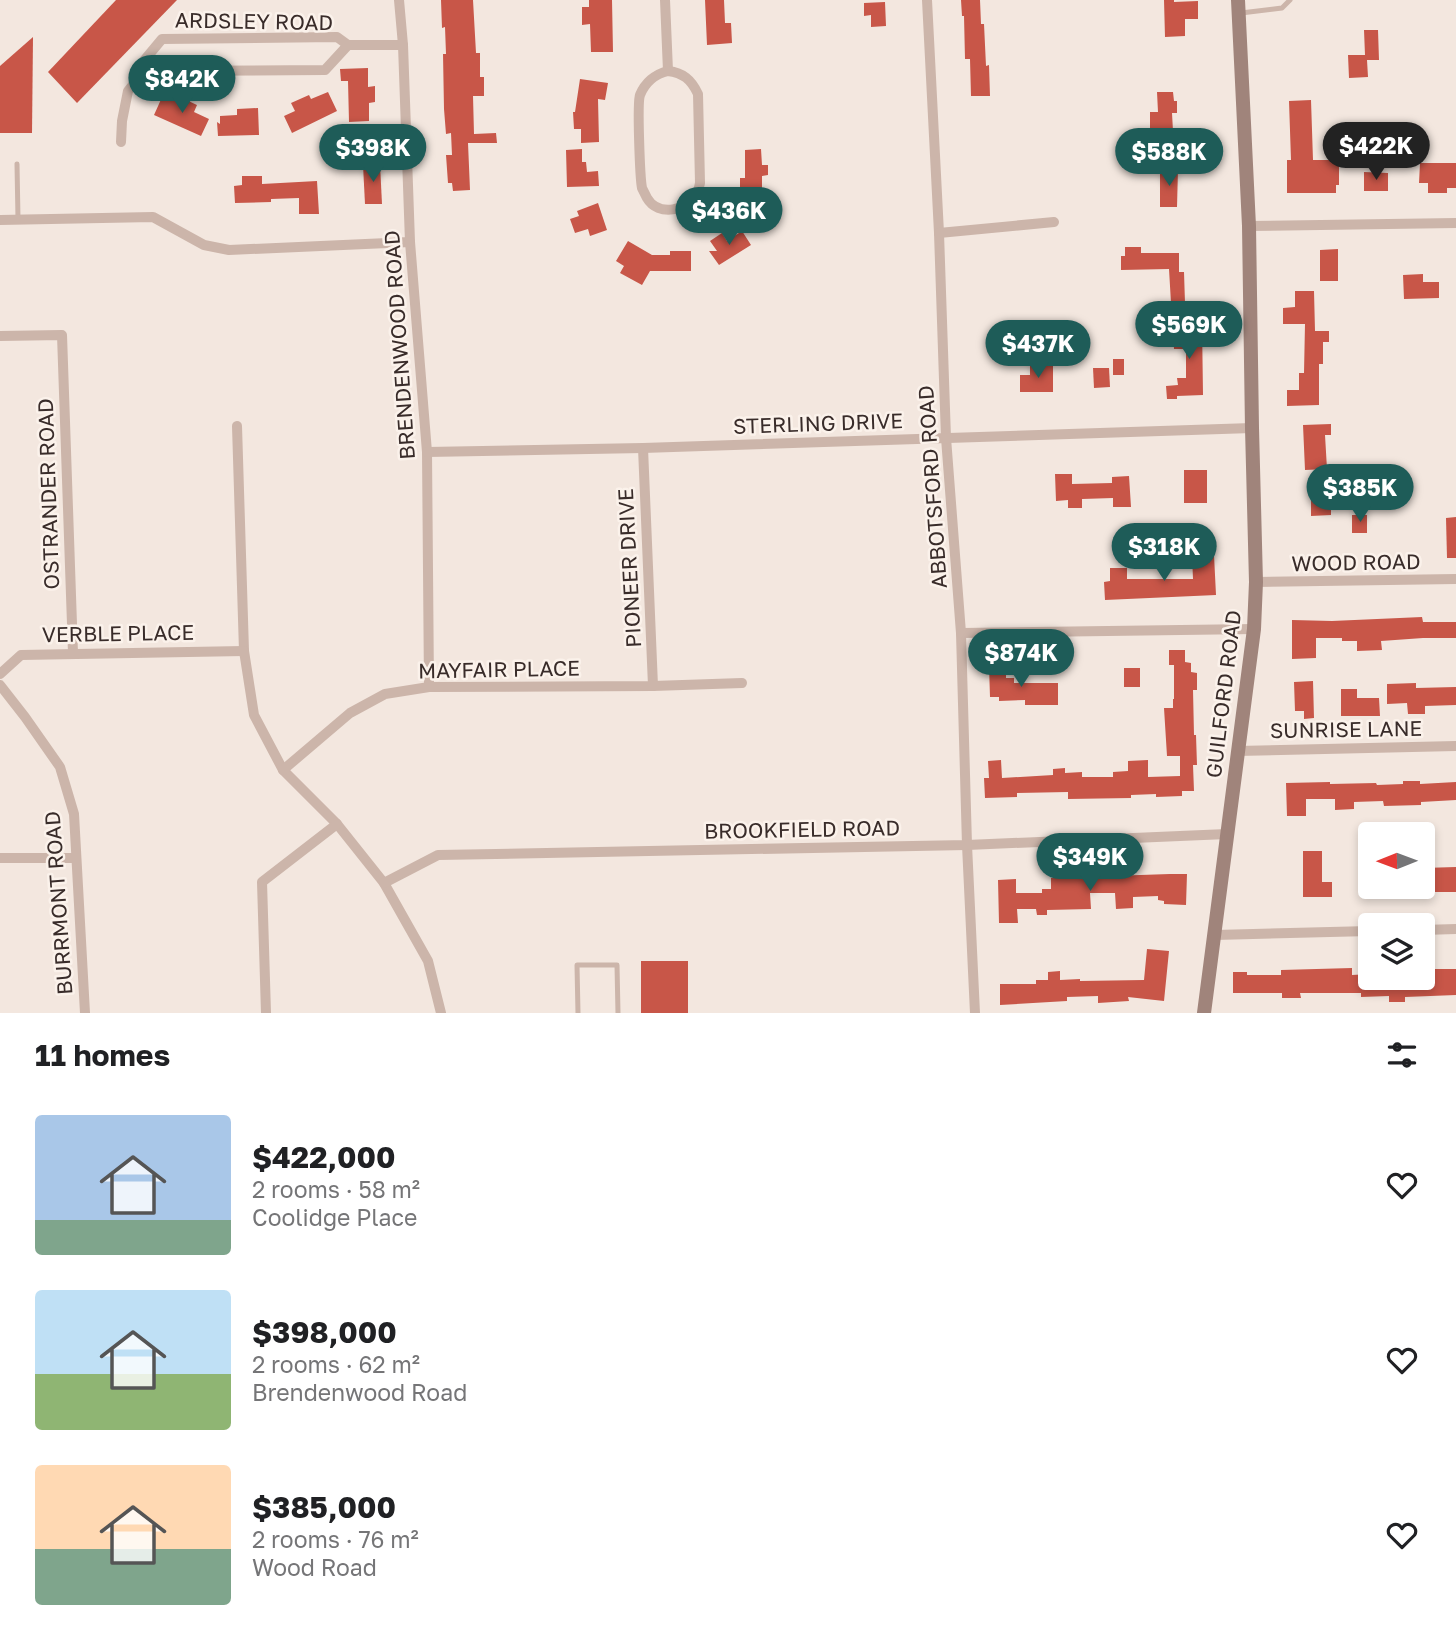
<!DOCTYPE html>
<html lang="en">
<head>
<meta charset="utf-8">
<style>
	:root { --surface:#fff; --page:#f2f2f2; --text:#202124; --muted:#757577; --accent:#1e5c58 }
	body { margin:0; font-family:"Golos Text",sans-serif; background:var(--page); color:var(--text); height:100vh; display:flex; flex-direction:column; font-size:26px; white-space:nowrap }
	* { box-sizing:border-box; margin:0 }
	p { font-size:23px; color:var(--muted) }
	.icon { flex:none; width:38px; height:38px; fill:none; stroke:currentColor; stroke-width:2; stroke-linecap:round; stroke-linejoin:round }
	.map { position:relative; height:1013px; overflow:hidden }
	.sheet { display:flex; flex-direction:column; background:var(--surface); flex:1 }
	.sheet>* { flex:none }
	.needle { width:46px; rotate:269deg }
	.controls { position:absolute; left:1358px; top:822px; display:grid; gap:14px }
	.controls a { display:grid; place-items:center; width:77px; height:77px; border-radius:7px; background:var(--surface); box-shadow:0 4px 10px #0003; font-size:35px }
	.price { position:absolute; translate:-50% -60px; padding:0 16px; border-radius:24px; background:var(--accent); color:#fff; font-size:23px; line-height:46px; filter:drop-shadow(0 2px 4px #0008) }
	.price::after { content:''; position:absolute; left:50%; top:42px; width:21px; height:16px; margin-left:-10px; background:inherit; clip-path:polygon(0 0,100% 0,50% 100%) }
	.price.on { background:#222; color:#fff }
	ul { padding:0; list-style:none }
	li { display:flex; align-items:center; gap:21px; height:175px; padding:0 35px }
	li span { display:grid; place-items:center; flex:none; width:196px; height:140px; border-radius:7px; color:#555 }
	li>.icon { margin-inline-start:auto }
	span .icon { width:84px; height:84px; fill:#fffc; stroke-width:1 }
	li b { font-size:30px }
	h2 { display:flex; justify-content:space-between; align-items:center; height:84px; padding:0 35px; font-size:30px }
	.map>svg:first-child { display:block }
</style>
</head>
<body>
<div class="map">
<svg width="1456" height="1013" viewBox="0 0 1456 1013">
	<rect width="100%" height="100%" fill="#f3e7df"/>
	<g fill="#c85648">
		<polygon points="116,0 177,0 77,103 48,72"/>
		<polygon points="441,0 473,0 476,53 480,53 480,77 484,77 484,96 473,96 474,134 496,133 497,143 468,143 470,190 453,191 452,183 448,183 446,155 452,155 451,133 446,134 444,109 443,54 446,54 445,27 442,28"/>
		<polygon points="589,0 612,0 613,52 591,52 590,24 582,25 582,7 589,7"/>
		<polygon points="705,0 724,0 725,23 731,23 732,43 707,45"/>
		<polygon points="961,0 980,0 981,24 984,24 986,66 989,65 990,96 971,96 970,59 965,59 964,16 962,16"/>
		<polygon points="1164,0 1174,0 1174,2 1198,1 1198,19 1185,19 1185,36 1165,37"/>
		<polygon points="885,2 886,26 871,27 871,15 864,16 864,3"/>
		<polygon points="1364,30 1378,30 1379,60 1367,60 1368,77 1349,78 1348,55 1365,55"/>
		<polygon points="33,37 32,133 0,133 0,66"/>
		<polygon points="368,68 368,87 375,86 375,102 369,103 369,121 349,122 348,81 341,81 340,69"/>
		<polygon points="580,79 608,83 605,100 598,99 599,142 581,143 581,129 574,129 573,112 575,112"/>
		<polygon points="328,92 337,111 292,133 284,116 295,111 291,103 309,95 311,99"/>
		<polygon points="1157,92 1173,92 1174,101 1177,101 1177,113 1172,113 1173,131 1150,131 1150,112 1158,112"/>
		<polygon points="163,95 179,103 182,98 197,105 194,112 209,119 201,136 154,115"/>
		<polygon points="1311,100 1313,160 1339,160 1339,185 1336,185 1336,193 1287,193 1287,160 1291,160 1289,101"/>
		<polygon points="258,108 259,135 218,136 217,122 220,124 220,116 237,115 237,109"/>
		<polygon points="582,149 582,162 586,162 587,172 598,171 599,186 567,187 566,150"/>
		<polygon points="761,149 762,165 768,165 768,175 762,176 762,194 740,195 740,178 745,178 745,150"/>
		<polygon points="1420,163 1456,163 1456,188 1447,188 1447,193 1428,193 1428,183 1419,183"/>
		<polygon points="380,164 382,204 365,204 363,165"/>
		<polygon points="1160,169 1178,169 1177,207 1160,207"/>
		<polygon points="1364,172 1388,173 1388,191 1364,191"/>
		<polygon points="242,176 262,176 262,184 317,181 319,214 299,214 299,198 271,199 271,202 235,203 234,186 242,185"/>
		<polygon points="598,203 607,230 590,236 588,229 575,233 570,219 579,216 577,211"/>
		<polygon points="742,231 751,245 719,265 709,251 717,251 710,241 722,233 727,241"/>
		<polygon points="628,241 652,255 670,255 670,251 691,251 691,271 650,271 642,285 620,273 624,266 616,261"/>
		<polygon points="1125,247 1141,247 1141,253 1179,253 1179,272 1184,272 1185,303 1171,303 1169,269 1121,270 1121,256 1125,256"/>
		<polygon points="1338,249 1338,281 1320,281 1320,250"/>
		<polygon points="1423,274 1423,282 1439,282 1439,298 1404,299 1403,275"/>
		<polygon points="1295,291 1314,291 1315,331 1329,331 1329,342 1323,342 1323,364 1319,364 1319,405 1287,406 1287,390 1299,390 1299,373 1304,373 1305,324 1283,324 1283,308 1295,307"/>
		<polygon points="1179,323 1202,323 1203,395 1177,396 1177,399 1167,399 1166,386 1178,385 1177,378 1186,378 1186,349 1174,349 1173,331 1179,331"/>
		<rect x="1113" y="359" width="11" height="16"/>
		<polygon points="1053,365 1053,392 1020,392 1020,375 1030,375 1030,366"/>
		<polygon points="1093,368 1109,368 1110,387 1094,388"/>
		<polygon points="1331,424 1331,435 1325,435 1327,469 1305,470 1303,425"/>
		<rect x="1184" y="470" width="23" height="33"/>
		<polygon points="1055,474 1072,474 1072,484 1112,483 1112,477 1129,476 1131,507 1113,507 1113,498 1082,499 1082,508 1068,508 1068,500 1056,501"/>
		<polygon points="1311,497 1331,497 1331,515 1311,516"/>
		<rect x="1352" y="515" width="15" height="18"/>
		<polygon points="1456,517 1456,558 1447,558 1446,518"/>
		<polygon points="1214,555 1216,595 1105,600 1104,582 1110,581 1110,568 1127,568 1127,579 1193,579 1192,556"/>
		<polygon points="1422,617 1423,622 1456,622 1456,638 1423,638 1381,641 1382,650 1357,651 1357,641 1342,641 1342,638 1316,638 1316,658 1292,659 1292,620 1332,621"/>
		<polygon points="1169,650 1185,650 1185,662 1191,663 1191,672 1197,673 1197,690 1193,690 1194,735 1196,735 1197,765 1193,765 1194,791 1182,791 1182,796 1156,797 1156,794 1131,795 1131,798 1068,799 1068,792 1017,793 1017,797 985,798 984,778 989,778 988,761 1001,760 1002,778 1053,775 1053,769 1065,768 1065,773 1082,772 1082,777 1113,777 1113,772 1128,771 1128,761 1148,760 1148,777 1180,776 1180,756 1167,756 1164,708 1173,708 1173,699 1174,699 1174,665 1169,665"/>
		<polygon points="1006,665 1006,678 1014,678 1014,683 1058,683 1058,705 1025,705 1025,700 999,701 999,697 990,697 989,666"/>
		<rect x="1124" y="668" width="16" height="19"/>
		<polygon points="1313,681 1314,718 1304,719 1304,711 1295,711 1294,682"/>
		<polygon points="1416,683 1416,688 1456,687 1456,705 1425,706 1425,714 1408,714 1407,703 1387,704 1387,684"/>
		<polygon points="1341,689 1357,689 1357,698 1379,698 1380,716 1341,716"/>
		<polygon points="1403,781 1420,781 1420,784 1456,782 1456,800 1421,802 1421,805 1384,806 1383,801 1354,802 1354,809 1335,810 1335,799 1306,799 1306,816 1287,816 1286,783 1330,782 1330,784 1376,783 1377,785 1403,784"/>
		<polygon points="1303,851 1322,851 1322,882 1332,882 1332,897 1303,897"/>
		<polygon points="1456,867 1456,892 1423,892 1423,868"/>
		<polygon points="1170,874 1187,874 1186,905 1164,904 1164,901 1158,900 1158,896 1133,897 1133,908 1116,909 1115,893 1090,893 1091,909 1047,910 1047,915 1037,915 1036,909 1017,909 1018,923 999,923 998,880 1016,879 1016,893 1042,893 1042,889 1051,889 1051,878"/>
		<polygon points="1147,949 1169,951 1164,1001 1128,997 1129,1001 1098,1003 1098,996 1067,997 1067,1001 1000,1005 1000,984 1036,984 1036,980 1048,980 1048,972 1060,971 1060,980 1080,979 1080,981 1144,980"/>
		<rect x="641" y="961" width="47" height="52"/>
		<polygon points="1432,967 1432,969 1456,969 1456,995 1405,997 1405,1002 1389,1002 1389,996 1361,997 1361,993 1300,993 1301,998 1282,998 1282,993 1233,993 1233,972 1247,972 1247,975 1281,975 1281,970 1352,968 1352,975 1370,974 1370,978 1423,978 1423,968"/>
	</g>
	<g fill="none" stroke-linecap="round" stroke-linejoin="round">
		<g stroke="#ccb5aa" stroke-width="5">
			<polyline points="1241,13 1282,8 1290,0"/>
			<polyline points="17,164 18,219"/>
			<polyline points="578,1013 577,965 617,965 618,1013"/>
		</g>
		<g stroke="#ccb5aa" stroke-width="10">
			<polyline points="399,0 403,45 410,242 427,452 429,687"/>
			<polyline points="665,0 668,71"/>
			<polyline points="927,0 939,233 946,438 961,633 967,845 975,1013"/>
			<polyline points="348,45 325,70 144,71 142,63 162,39 337,37 348,45 403,45"/>
			<path d="M668,71C683,73 691,79 698,94L700,183C700,183 698,193 697,193C688,211 658,217 647,198C646,196 643,190 642,188C640,178 637,103 640,95C645,83 655,74 668,71Z"/>
			<polyline points="121,142 122,121 128,91 144,71"/>
			<polyline points="0,220 153,217 204,245 229,250 410,242"/>
			<polyline points="1249,226 1456,223"/>
			<polyline points="939,233 1054,222"/>
			<polyline points="0,336 62,335 73,653"/>
			<polyline points="237,426 244,651 254,715 283,770 337,824 384,883 428,961 441,1013"/>
			<polyline points="643,448 653,686"/>
			<polyline points="427,452 643,448 1252,428"/>
			<polyline points="1256,582 1456,579"/>
			<polyline points="961,633 1254,629"/>
			<polyline points="0,674 21,655 244,651"/>
			<polyline points="0,685 25,717 60,767 74,814 85,1013"/>
			<polyline points="1237,751 1456,746"/>
			<polyline points="283,770 350,713 385,694 429,687 653,686 742,683"/>
			<polyline points="0,858 76,858"/>
			<polyline points="384,883 438,855 967,845 1227,834"/>
			<polyline points="1423,930 1456,929"/>
			<polyline points="1215,935 1370,931"/>
			<polyline points="266,1013 262,882 337,824"/>
		</g>
		<polyline stroke="#a0847b" stroke-width="14" points="1204,1013 1254,629 1256,582 1252,428 1249,226 1238,0"/>
	</g>
	<g text-anchor="middle" dominant-baseline="central" stroke-width="5" stroke-linejoin="round" paint-order="stroke">
		<g font-size="21" fill="#392c2a" stroke="#fbf2eb">
			<text transform="translate(254 21) rotate(1)">ARDSLEY ROAD</text>
			<text transform="translate(399 345) rotate(-94)">BRENDENWOOD ROAD</text>
			<text transform="translate(818 423) rotate(-2)">STERLING DRIVE</text>
			<text transform="translate(932 487) rotate(-94)">ABBOTSFORD ROAD</text>
			<text transform="translate(48 494) rotate(-92)">OSTRANDER ROAD</text>
			<text transform="translate(1356 562) rotate(-1)">WOOD ROAD</text>
			<text transform="translate(629 568) rotate(-93)">PIONEER DRIVE</text>
			<text transform="translate(118 633) rotate(-1)">VERBLE PLACE</text>
			<text transform="translate(499 669) rotate(-1)">MAYFAIR PLACE</text>
			<text transform="translate(1223 694) rotate(-83)">GUILFORD ROAD</text>
			<text transform="translate(1346 729) rotate(-1)">SUNRISE LANE</text>
			<text transform="translate(802 829) rotate(-1)">BROOKFIELD ROAD</text>
			<text transform="translate(58 903) rotate(-94)">BURRMONT ROAD</text>
		</g>
	</g>
</svg>
<div class="controls">
<a><svg class="needle" viewBox="-14 -14 28 28"><path d="M0-13l5 13h-10z" fill="#e53935"/><path d="M0 13l5-13h-10z" fill="#757577"/></svg></a>
<a><svg class="icon" aria-label="layers" viewBox="0 0 24 24"><path d="M12 4l9 5-9 5-9-5zM3 14l9 5 9-5"/></svg></a>
</div>
<b class="price" style="left:182px;top:115px">$842K</b>
<b class="price on" style="left:1376px;top:182px">$422K</b>
<b class="price" style="left:373px;top:184px">$398K</b>
<b class="price" style="left:1169px;top:188px">$588K</b>
<b class="price" style="left:729px;top:247px">$436K</b>
<b class="price" style="left:1189px;top:361px">$569K</b>
<b class="price" style="left:1038px;top:380px">$437K</b>
<b class="price" style="left:1360px;top:524px">$385K</b>
<b class="price" style="left:1164px;top:583px">$318K</b>
<b class="price" style="left:1021px;top:689px">$874K</b>
<b class="price" style="left:1090px;top:893px">$349K</b>
</div>
<section class="sheet">
<h2>11 homes<svg class="icon" aria-label="filters" viewBox="0 0 24 24"><path d="M4 7h16M4 17h16"/><circle cx="9" cy="7" r="2"/><circle cx="15" cy="17" r="2"/></svg></h2>
<ul>
<li><span style="background:linear-gradient(#a9c7e8 75%,#7fa58c 0)"><svg class="icon" aria-label="home" viewBox="0 0 24 24"><path d="M3 11l9-7 9 7M6 9v11h12V9"/></svg></span><div><b>$422,000</b><p>2 rooms · 58 m²</p><p>Coolidge Place</p></div><svg class="icon" aria-label="heart" viewBox="0 0 24 24"><path d="M12 20l-8-8c-3-5 5-10 8-4 3-6 11-1 8 4z"/></svg></li>
<li><span style="background:linear-gradient(#bfe0f5 60%,#8fb573 0)"><svg class="icon" aria-label="home" viewBox="0 0 24 24"><path d="M3 11l9-7 9 7M6 9v11h12V9"/></svg></span><div><b>$398,000</b><p>2 rooms · 62 m²</p><p>Brendenwood Road</p></div><svg class="icon" aria-label="heart" viewBox="0 0 24 24"><path d="M12 20l-8-8c-3-5 5-10 8-4 3-6 11-1 8 4z"/></svg></li>
<li><span style="background:linear-gradient(#ffd9b3 60%,#7fa58c 0)"><svg class="icon" aria-label="home" viewBox="0 0 24 24"><path d="M3 11l9-7 9 7M6 9v11h12V9"/></svg></span><div><b>$385,000</b><p>2 rooms · 76 m²</p><p>Wood Road</p></div><svg class="icon" aria-label="heart" viewBox="0 0 24 24"><path d="M12 20l-8-8c-3-5 5-10 8-4 3-6 11-1 8 4z"/></svg></li>
</ul>
</section>
</body>
</html>
